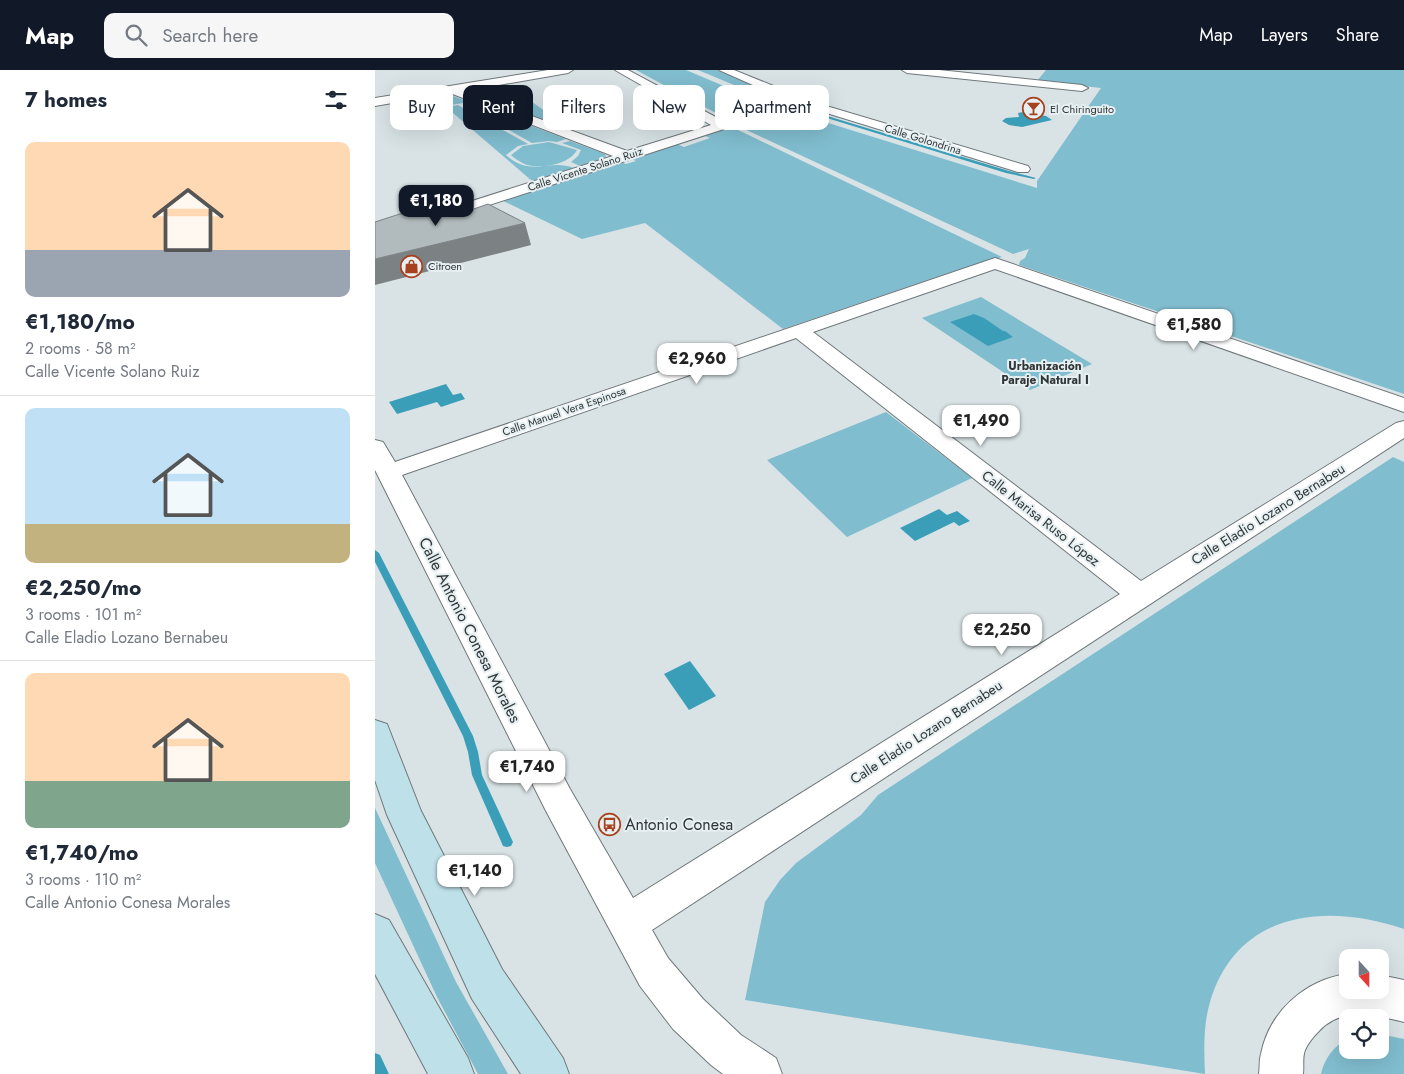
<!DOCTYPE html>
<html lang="en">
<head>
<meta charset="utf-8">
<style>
	:root { --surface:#fff; --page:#f6f6f7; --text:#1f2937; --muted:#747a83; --line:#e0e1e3; --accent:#111827 }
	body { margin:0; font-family:Jost,sans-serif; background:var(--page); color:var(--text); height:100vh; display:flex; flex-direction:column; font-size:19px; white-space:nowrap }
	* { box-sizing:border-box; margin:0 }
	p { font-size:16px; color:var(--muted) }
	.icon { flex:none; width:28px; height:28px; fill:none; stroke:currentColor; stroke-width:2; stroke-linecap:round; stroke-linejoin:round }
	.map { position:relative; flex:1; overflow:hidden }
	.drawer { display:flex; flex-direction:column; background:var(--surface); width:375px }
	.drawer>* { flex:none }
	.banner { position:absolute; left:15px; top:15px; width:475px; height:45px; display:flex; gap:10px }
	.needle { width:32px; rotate:159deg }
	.fabs { position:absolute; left:964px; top:879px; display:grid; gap:10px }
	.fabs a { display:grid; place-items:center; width:50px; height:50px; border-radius:10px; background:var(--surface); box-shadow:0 5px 20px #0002; font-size:25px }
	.price { position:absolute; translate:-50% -42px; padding:0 11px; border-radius:10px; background:#fff; color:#222; font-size:16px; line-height:32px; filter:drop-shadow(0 1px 2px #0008) }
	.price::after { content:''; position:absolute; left:50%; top:30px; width:15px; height:11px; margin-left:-8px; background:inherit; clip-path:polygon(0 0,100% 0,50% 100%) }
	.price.active { background:var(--accent); color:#fff }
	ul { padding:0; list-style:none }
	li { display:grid; align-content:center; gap:10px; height:265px; padding:0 25px }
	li+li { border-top:1px solid var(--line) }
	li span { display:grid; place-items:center; height:155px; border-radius:10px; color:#555 }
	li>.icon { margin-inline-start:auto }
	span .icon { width:90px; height:90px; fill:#fffc; stroke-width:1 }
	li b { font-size:21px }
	h2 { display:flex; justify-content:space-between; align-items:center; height:60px; padding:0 25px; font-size:21px }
	.tag { padding:0 18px; border-radius:10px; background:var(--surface); box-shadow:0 5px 20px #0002; font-size:18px; line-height:45px }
	.tag.active { background:var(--accent); color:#fff }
	header { display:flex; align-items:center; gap:30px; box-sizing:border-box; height:70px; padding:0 25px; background:var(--accent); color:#fff }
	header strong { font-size:24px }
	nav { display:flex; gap:28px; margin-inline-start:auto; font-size:18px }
	.search { width:350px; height:45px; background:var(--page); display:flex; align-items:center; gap:12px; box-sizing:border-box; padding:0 18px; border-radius:10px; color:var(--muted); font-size:19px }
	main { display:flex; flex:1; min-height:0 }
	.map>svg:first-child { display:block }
</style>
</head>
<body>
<header>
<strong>Map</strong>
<div class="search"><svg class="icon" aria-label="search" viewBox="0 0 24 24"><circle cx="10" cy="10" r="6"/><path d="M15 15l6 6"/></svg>Search here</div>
<nav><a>Map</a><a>Layers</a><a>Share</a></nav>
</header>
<main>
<section class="drawer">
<h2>7 homes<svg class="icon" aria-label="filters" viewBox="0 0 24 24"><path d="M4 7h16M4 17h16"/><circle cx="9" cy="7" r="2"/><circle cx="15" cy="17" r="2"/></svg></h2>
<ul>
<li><span style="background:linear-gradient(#ffd9b3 70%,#9aa5b1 0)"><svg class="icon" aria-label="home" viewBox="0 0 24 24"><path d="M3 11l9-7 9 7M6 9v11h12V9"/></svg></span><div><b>€1,180/mo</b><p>2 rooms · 58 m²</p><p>Calle Vicente Solano Ruiz</p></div></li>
<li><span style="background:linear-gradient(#bfe0f5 75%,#c2b280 0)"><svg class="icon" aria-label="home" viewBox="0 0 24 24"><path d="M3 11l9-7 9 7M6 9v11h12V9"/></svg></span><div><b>€2,250/mo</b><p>3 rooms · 101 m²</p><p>Calle Eladio Lozano Bernabeu</p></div></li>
<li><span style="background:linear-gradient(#ffd9b3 70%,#7fa58c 0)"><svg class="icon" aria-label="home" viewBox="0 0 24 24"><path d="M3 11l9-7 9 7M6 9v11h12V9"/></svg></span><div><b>€1,740/mo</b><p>3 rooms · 110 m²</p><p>Calle Antonio Conesa Morales</p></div></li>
</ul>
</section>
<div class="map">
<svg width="1029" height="1004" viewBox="0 0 1029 1004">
	<rect width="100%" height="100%" fill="#d9e3e6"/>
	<g fill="#80bdcf">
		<polygon points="261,0 311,0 394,35 350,48"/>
		<polygon points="323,0 342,0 404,28 402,33"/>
		<polygon points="671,0 1029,0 1029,324 644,195 645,191 650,188 654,179 638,184 365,57 410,42 418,42 662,118 662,111 726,18 662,11"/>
		<polygon points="122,13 125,15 132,14 195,59 192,60 86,20"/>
		<polygon points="73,24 94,32 70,36 57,25"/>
		<polygon points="96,33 191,69 182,72 174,71 157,73 91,36 91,35 87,34"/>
		<path d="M83,35L153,74L143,76L131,85C157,108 173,88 199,98L157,111L71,37Z"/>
		<polygon points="357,57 627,187 606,194 603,193 408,259 270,153 207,169 126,130 244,92 251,94 261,91 257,89 302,74 309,77 335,68 330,66"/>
		<polygon points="195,71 230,84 231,87 205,96 196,92 203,86 206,80 187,73"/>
		<path d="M174,72L202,80C195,94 167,99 152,95C147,93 140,89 136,85L148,76Z"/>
		<polygon points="606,227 717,294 655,320 547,248"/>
		<polygon points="511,342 597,408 472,467 392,390"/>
		<path d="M1018,387L1029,392V859C951,832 862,841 835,932C828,956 829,980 830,1004L370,930L390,832L405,810L421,793L486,745L503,725Z"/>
		<polygon points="0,738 81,912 133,1004 103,1004 62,927 0,793"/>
		<path d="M1005,964L1029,969V1004H946C949,989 959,976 972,969V980H1005Z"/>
	</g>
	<g fill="#3a9eb8">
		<polygon points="648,42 671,46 677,50 647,57 634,55 627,51 631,48 644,47 643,43"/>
		<polygon points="599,244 609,248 628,261 630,261 638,267 613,276 575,252"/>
		<polygon points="71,314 78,325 86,323 90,329 66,337 62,332 22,344 14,332"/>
		<polygon points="564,439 572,445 582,441 595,451 584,456 579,452 540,471 525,458"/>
		<polygon points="315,591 341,626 314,640 289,604"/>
	</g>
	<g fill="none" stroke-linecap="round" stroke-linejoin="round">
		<g fill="#3a9eb8" fill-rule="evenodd">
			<polygon points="416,35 634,101 661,108 659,109 631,103 416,37"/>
			<polygon points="0,480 4,483 98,666 103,682 107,705 138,772 136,776 132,777 128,776 97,705 93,682 88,666 0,492"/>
			<polygon points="0,983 5,985 14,1004 0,1004"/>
		</g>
		<defs>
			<g id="minor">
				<polygon points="173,0 198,0 193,3 89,21 252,81 336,55 240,0 253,0 348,51 403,33 409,29 344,0 359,0 438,32 653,96 655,99 653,102 643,102 419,33 411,39 0,172 0,162 238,86 75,23 0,36 0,28"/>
				<polygon points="527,0 564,0 707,15 713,18 707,21 532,3"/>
				<path d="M620,188L1029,328V342L620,199L438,262L766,511L1021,353L1029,351V368L277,860L293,888L328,929L366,965L401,988L407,1004H348L336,995L298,959L265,916L171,741L0,400V370L8,372L20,392ZM421,268L745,524L258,828L195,719L27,405Z"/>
				<path d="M972,904V920H1005V905L1029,910V952C1000,945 967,936 944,961C938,967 933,973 930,980C927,988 929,996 928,1004H884C885,997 884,991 886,984C894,942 930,910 972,904Z"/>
			</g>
			<g id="secondary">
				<polygon points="0,650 12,654 46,741 127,899 188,988 194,1004 146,1004 97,929 12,745 0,710"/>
				<polygon points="0,844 14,850 93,988 99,1004 53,1004 0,904"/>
			</g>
		</defs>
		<use href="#minor" stroke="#6f777a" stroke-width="2"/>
		<use href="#secondary" stroke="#6f777a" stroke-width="2"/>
		<use href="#minor" fill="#fff" fill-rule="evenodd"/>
		<use href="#secondary" fill="#bee1e9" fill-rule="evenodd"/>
	</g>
	<polygon fill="#7c8284" points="150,153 156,175 0,215 0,189"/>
	<polygon fill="#b1babd" stroke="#7c8284" points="68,130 90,142 113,134 150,153 0,189 0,152"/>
	<defs>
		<symbol id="bar-ring" viewBox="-11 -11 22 22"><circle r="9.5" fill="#e6f0f3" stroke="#a8411e" stroke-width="1.5"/><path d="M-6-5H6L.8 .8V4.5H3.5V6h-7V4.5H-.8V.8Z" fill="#a8411e"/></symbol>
		<symbol id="shop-ring" viewBox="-11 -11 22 22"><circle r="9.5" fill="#e6f0f3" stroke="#a8411e" stroke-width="1.5"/><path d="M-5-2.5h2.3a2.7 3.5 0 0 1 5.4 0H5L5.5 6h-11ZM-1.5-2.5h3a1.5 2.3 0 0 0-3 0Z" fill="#a8411e"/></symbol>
		<symbol id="bus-ring" viewBox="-11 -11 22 22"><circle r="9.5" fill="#e6f0f3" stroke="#a8411e" stroke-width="1.5"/><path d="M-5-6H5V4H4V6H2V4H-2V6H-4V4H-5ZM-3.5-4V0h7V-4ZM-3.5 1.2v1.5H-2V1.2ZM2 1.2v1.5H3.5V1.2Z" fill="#a8411e"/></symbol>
	</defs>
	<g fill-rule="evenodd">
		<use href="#bar-ring" x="646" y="26" width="25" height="25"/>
		<use href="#shop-ring" x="24" y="184" width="25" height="25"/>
		<use href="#bus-ring" x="222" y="742" width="25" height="25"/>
	</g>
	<g text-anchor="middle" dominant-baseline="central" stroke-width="4" stroke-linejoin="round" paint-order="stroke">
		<g font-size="11" fill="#313536" stroke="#e6f0f3" text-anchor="start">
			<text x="675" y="39">El Chiringuito</text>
			<text x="53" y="196">Citroen</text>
		</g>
		<g font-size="11" fill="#313536" stroke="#e6f0f3">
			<text transform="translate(548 69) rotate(17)">Calle Golondrina</text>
			<text transform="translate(210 99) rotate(-18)">Calle Vicente Solano Ruiz</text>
			<text transform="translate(189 341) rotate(-19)">Calle Manuel Vera Espinosa</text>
		</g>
		<g font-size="12" font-weight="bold" fill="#313536" stroke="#e6f0f3">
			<text x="670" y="296">Urbanización<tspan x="670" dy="14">Paraje Natural I</tspan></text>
		</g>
		<g font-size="14" fill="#313536" stroke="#e6f0f3">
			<text transform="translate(893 444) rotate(-32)">Calle Eladio Lozano Bernabeu</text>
			<text transform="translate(666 448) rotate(38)">Calle Marisa Ruso López</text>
			<text transform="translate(551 662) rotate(-33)">Calle Eladio Lozano Bernabeu</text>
		</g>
		<g font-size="16" fill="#313536" stroke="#e6f0f3">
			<text transform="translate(95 560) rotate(63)">Calle Antonio Conesa Morales</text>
		</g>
		<g font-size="16" fill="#313536" stroke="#e6f0f3" text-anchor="start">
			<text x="250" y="754">Antonio Conesa</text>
		</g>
	</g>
</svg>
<div class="fabs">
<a><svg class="needle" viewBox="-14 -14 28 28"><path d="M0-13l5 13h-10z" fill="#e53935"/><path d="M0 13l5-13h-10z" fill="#747a83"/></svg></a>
<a><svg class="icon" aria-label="locate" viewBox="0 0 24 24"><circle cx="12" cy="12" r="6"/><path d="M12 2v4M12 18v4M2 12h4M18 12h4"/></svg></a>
</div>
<b class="price active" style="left:61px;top:157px">€1,180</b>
<b class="price" style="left:819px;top:281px">€1,580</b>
<b class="price" style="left:322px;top:315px">€2,960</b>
<b class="price" style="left:606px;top:377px">€1,490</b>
<b class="price" style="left:627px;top:586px">€2,250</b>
<b class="price" style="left:152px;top:723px">€1,740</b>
<b class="price" style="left:100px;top:827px">€1,140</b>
<div class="banner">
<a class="tag">Buy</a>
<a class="tag active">Rent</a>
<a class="tag">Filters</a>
<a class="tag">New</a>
<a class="tag">Apartment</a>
</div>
</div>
</main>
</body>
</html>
